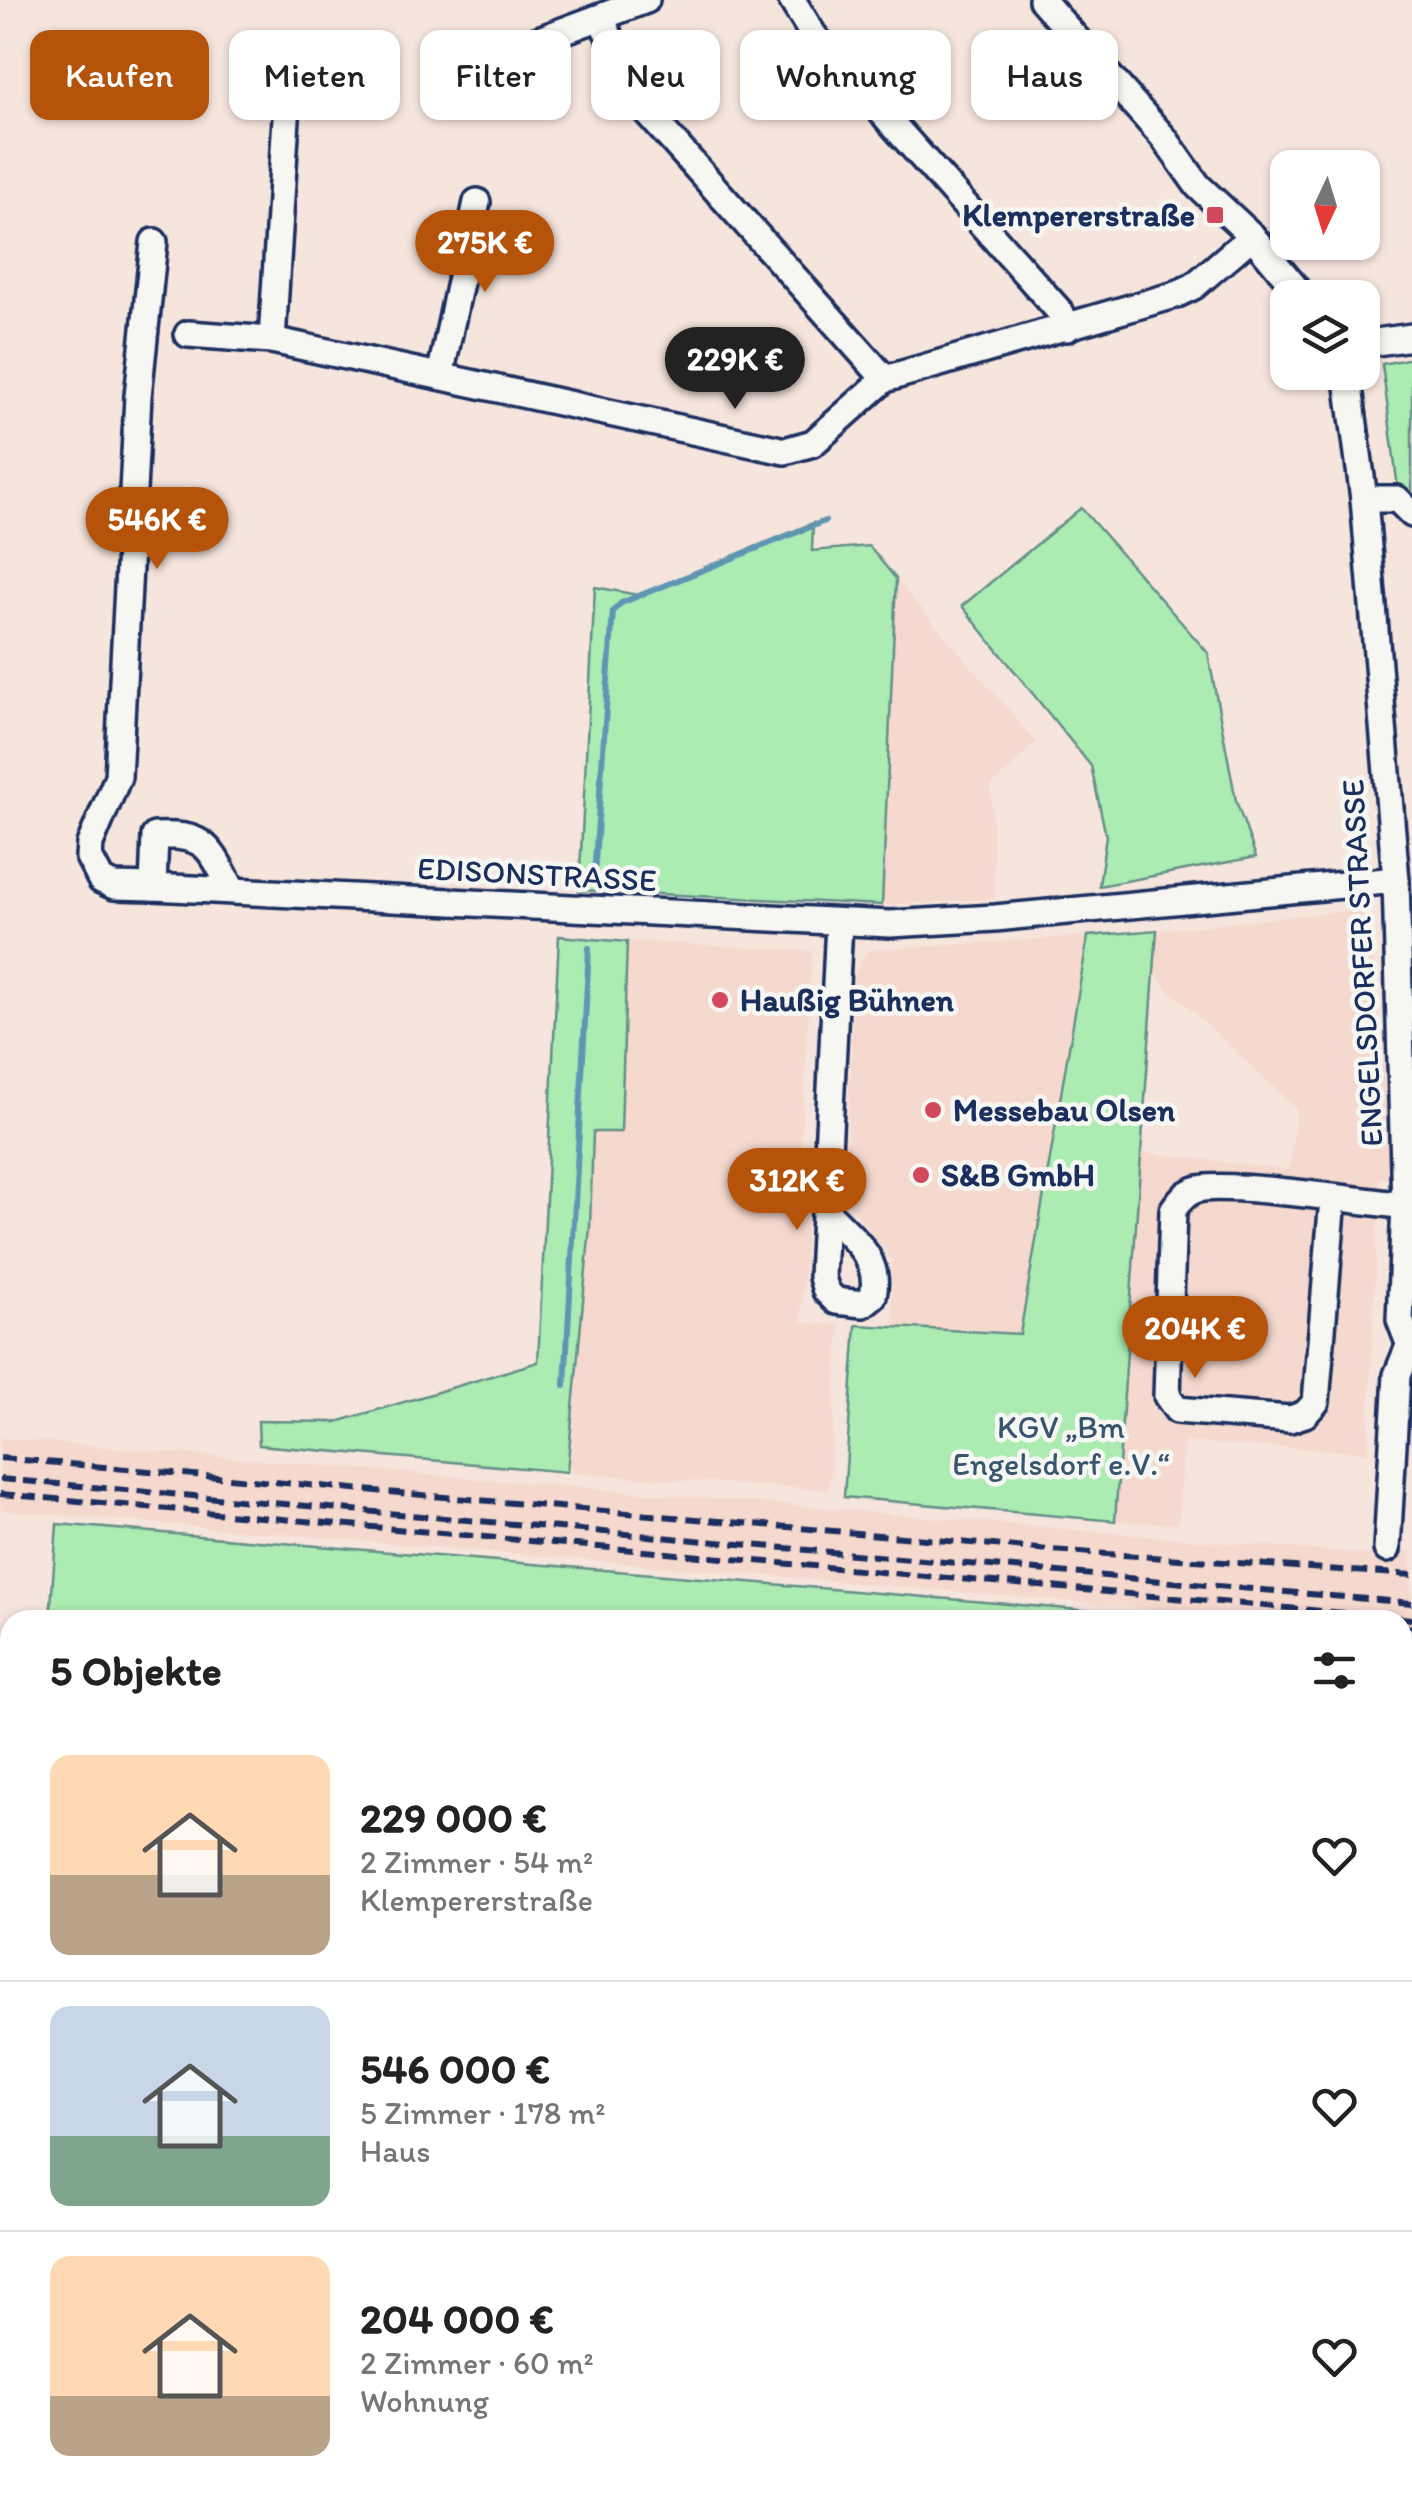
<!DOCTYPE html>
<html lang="de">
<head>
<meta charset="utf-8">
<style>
	:root { --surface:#fff; --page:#f2f2f2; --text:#222; --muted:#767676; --line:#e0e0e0; --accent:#b45309 }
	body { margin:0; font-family:Itim,sans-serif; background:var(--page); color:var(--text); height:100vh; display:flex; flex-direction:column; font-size:38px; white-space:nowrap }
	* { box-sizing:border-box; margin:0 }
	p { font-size:32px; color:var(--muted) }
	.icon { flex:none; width:55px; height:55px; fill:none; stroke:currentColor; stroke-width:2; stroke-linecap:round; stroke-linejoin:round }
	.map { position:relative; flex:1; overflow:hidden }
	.panel { position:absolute; left:0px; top:1610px; width:1412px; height:890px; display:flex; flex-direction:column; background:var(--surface); border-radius:30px 30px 0 0; box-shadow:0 2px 8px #0004 }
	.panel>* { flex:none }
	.guide { position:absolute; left:30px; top:30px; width:1352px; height:90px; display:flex; gap:20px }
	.needle { width:65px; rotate:184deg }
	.buttons { position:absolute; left:1270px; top:150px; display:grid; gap:20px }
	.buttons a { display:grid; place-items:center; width:110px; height:110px; border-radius:20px; background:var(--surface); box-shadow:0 2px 8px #0004; font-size:50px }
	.price { position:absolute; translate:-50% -85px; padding:0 22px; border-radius:35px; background:var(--accent); color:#fff; font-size:32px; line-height:65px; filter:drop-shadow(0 2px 5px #0008) }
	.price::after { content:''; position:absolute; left:50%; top:60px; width:30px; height:22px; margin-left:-15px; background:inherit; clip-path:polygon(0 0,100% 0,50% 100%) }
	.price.active { background:#222; color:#fff }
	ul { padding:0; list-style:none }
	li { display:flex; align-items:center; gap:30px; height:250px; padding:0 50px }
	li+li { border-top:2px solid var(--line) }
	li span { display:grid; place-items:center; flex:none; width:280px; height:200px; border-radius:20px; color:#555 }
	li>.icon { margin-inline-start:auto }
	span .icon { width:120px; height:120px; fill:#fffc; stroke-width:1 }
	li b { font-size:42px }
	h2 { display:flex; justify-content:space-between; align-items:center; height:120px; padding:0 50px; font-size:42px }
	.pill { padding:0 35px; border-radius:20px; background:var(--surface); box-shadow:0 2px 8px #0004; font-size:35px; line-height:90px }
	.pill.active { background:var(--accent); color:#fff }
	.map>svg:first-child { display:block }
</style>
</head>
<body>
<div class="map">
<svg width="1412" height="2500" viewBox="0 0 1412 2500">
	<rect width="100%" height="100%" fill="#f6e5dd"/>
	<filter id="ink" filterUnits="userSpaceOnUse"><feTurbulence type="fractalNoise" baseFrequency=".01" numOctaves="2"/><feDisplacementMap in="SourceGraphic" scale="20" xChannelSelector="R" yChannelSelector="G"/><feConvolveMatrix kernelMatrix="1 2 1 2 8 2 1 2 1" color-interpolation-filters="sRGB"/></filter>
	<g filter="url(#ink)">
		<g fill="#f6d9ce">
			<polygon points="896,579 1036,742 991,786 995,899 882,905"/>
			<polygon points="1358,910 1370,921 1387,1096 1388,1178 1379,1178 1368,1452 1184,1442 1178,1524 1115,1521 1141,1152 1289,1170 1297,1109 1154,975 1157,930"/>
			<polygon points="1086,936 1020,1334 893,1328 891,1260 852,1208 845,1188 854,978 860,961 869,950"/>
			<polygon points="629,941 812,951 799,1179 808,1194 801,1322 840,1325 829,1490 570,1473 590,1227 593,1131 621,1132"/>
			<polygon points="0,1438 1396,1557 1399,1550 1412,1551 1412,1630 1403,1629 1402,1620 1287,1620 0,1510"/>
		</g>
		<g fill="#acecb3" stroke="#648e88" stroke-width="2.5">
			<polygon points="1412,358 1412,503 1398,489 1382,364"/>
			<polygon points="1081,508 1208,653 1236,801 1256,857 1099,886 1106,836 1091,766 962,606"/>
			<polygon points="813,523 812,551 869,546 896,579 882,905 579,890 595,587 638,595"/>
			<polygon points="1157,930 1115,1521 844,1497 856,1325 1020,1334 1088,936"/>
			<polygon points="559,936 627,942 621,1132 593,1132 590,1227 567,1472 259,1445 258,1421 337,1422 538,1362"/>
			<polygon points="57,1524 1116,1613 1115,1620 50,1620"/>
		</g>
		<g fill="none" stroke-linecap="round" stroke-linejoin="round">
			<g stroke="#5f96b3" stroke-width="6">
				<polyline points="594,876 613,611 621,603 825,521"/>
				<polyline points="565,1385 589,948"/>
			</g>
			<defs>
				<g id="minor">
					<polyline points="792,0 814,36 1061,313 1067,328"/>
					<polyline points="1042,0 1164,138 1198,186 1252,236 1304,298"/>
					<polyline points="601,19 645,110 885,379"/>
					<polyline points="536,41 646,0"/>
					<polyline points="188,334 272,340 785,451 813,443 885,379 1175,295 1194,286 1252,236"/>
					<polyline points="272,340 288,87"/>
					<polyline points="1362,344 1412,337"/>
					<polyline points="1347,372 1364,499 1396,880 1405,1206 1400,1320 1412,1351"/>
					<polyline points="440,376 477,202"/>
					<polyline points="1364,499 1397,499 1412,514"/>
					<polyline points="153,887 114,886 101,880 89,857 90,844 118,777 138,396 154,242"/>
					<path d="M233,891C209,848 208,833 155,836L153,887L233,891L890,924L995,918L1396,880"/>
					<path d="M1333,1198L1316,1402L1305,1414L1290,1419L1177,1410L1167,1396L1173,1210C1179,1201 1184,1194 1195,1190C1220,1180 1369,1202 1405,1206"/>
					<path d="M826,1211C850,1236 882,1258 873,1296L863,1304L836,1301L826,1291L822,1277L839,922"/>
					<polyline points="1387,1549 1397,1375 1409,1346"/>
					<polyline points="1402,1640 1412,1641"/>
					<polyline points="1402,1838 1412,1838"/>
					<polyline points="1402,2243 1412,2242"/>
					<polyline points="0,2309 10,2308"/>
					<polyline points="273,2490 274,2500"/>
					<polyline points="892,2500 892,2490"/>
					<polyline points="1076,2500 1077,2490"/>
					<polyline points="1320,2500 1320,2490"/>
				</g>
			</defs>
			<use href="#minor" stroke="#1b2f5e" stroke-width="32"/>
			<use href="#minor" stroke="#f6f6f2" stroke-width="25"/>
			<g stroke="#1b2f5e" stroke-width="6" stroke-dasharray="15 8" stroke-linecap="butt">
				<polyline points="0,1458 1050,1550 1412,1575"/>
				<polyline points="0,1479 1412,1603"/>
				<polyline points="0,1494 1412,1619"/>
			</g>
		</g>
	</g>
	<g fill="#d1495b" stroke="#f6f6f2" stroke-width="4">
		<rect x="1205" y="205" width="20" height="20" rx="5"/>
		<circle cx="720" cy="1000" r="10"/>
		<circle cx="933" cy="1110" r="10"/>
		<circle cx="921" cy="1175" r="10"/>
	</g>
	<g text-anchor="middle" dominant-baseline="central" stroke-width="9" stroke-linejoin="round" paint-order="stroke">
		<g font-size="32" font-weight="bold" fill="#1b2f5e" stroke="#f6f6f2" text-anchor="start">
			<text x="1195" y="215" text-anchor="end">Klempererstraße</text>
			<text x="740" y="1000">Haußig Bühnen</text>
			<text x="953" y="1110">Messebau Olsen</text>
			<text x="941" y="1175">S&amp;B GmbH</text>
		</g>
		<g font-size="32" fill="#1b2f5e" stroke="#f6f6f2">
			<text transform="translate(537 874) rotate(3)">EDISONSTRASSE</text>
			<text transform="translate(1362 963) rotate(-93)">ENGELSDORFER STRASSE</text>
		</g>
		<g font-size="32" fill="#38556f" stroke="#f6f6f2">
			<text x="1061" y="1427">KGV „Bm<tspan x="1061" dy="37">Engelsdorf e.V.“</tspan></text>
		</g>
	</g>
</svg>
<div class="buttons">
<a><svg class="needle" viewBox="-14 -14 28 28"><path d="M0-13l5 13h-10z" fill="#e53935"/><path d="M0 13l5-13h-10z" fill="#767676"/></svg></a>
<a><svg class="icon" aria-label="layers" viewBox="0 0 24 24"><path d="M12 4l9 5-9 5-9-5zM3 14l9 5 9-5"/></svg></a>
</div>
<b class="price" style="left:485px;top:295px">275K €</b>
<b class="price active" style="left:735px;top:412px">229K €</b>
<b class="price" style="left:157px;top:572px">546K €</b>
<b class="price" style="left:797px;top:1233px">312K €</b>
<b class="price" style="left:1195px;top:1381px">204K €</b>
<div class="guide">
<a class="pill active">Kaufen</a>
<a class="pill">Mieten</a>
<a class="pill">Filter</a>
<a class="pill">Neu</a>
<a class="pill">Wohnung</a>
<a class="pill">Haus</a>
</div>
<section class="panel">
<h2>5 Objekte<svg class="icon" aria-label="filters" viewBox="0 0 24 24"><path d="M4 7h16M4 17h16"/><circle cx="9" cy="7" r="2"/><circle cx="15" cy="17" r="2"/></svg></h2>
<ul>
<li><span style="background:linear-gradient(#ffd9b3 60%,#b9a48a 0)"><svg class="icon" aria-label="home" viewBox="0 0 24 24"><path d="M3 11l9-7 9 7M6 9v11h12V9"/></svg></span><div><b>229 000 €</b><p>2 Zimmer · 54 m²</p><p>Klempererstraße</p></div><svg class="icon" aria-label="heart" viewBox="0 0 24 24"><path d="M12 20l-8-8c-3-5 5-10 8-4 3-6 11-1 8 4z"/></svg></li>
<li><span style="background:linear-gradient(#c9d6e8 65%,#7fa58c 0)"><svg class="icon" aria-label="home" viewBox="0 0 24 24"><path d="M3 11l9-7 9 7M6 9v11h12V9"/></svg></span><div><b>546 000 €</b><p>5 Zimmer · 178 m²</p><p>Haus</p></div><svg class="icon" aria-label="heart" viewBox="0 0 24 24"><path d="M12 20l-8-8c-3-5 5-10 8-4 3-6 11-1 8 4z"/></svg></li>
<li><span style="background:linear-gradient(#ffd9b3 70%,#b9a48a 0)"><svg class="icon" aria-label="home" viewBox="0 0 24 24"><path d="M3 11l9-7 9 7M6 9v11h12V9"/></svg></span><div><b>204 000 €</b><p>2 Zimmer · 60 m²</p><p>Wohnung</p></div><svg class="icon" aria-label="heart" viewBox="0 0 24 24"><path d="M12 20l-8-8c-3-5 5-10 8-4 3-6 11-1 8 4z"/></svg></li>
</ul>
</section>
</div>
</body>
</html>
